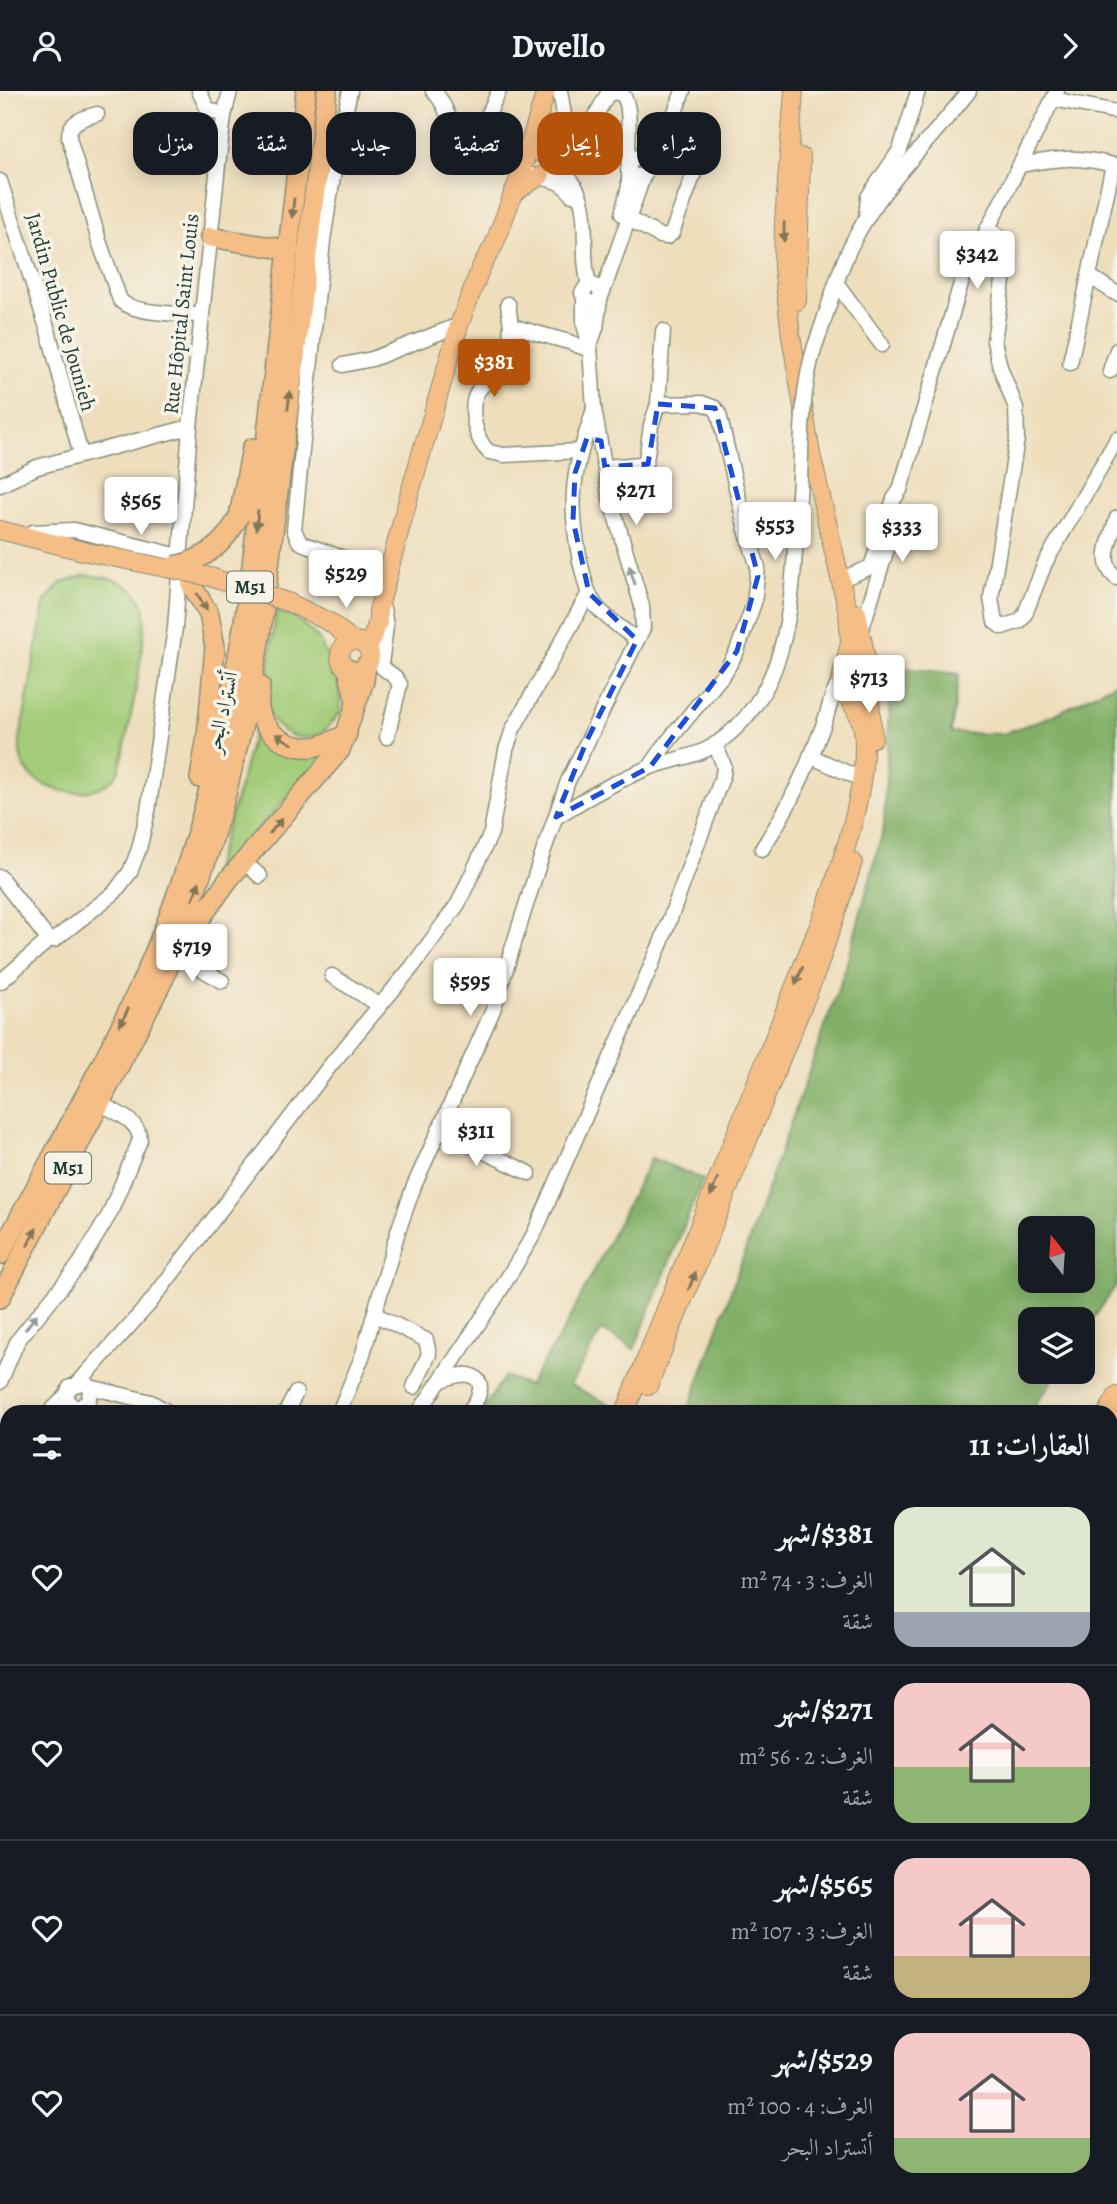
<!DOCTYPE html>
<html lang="ar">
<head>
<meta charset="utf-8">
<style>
	:root { --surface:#171b24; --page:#20242c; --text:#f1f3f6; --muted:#9ea1a6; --line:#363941; --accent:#b45309 }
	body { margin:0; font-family:Alegreya,Amiri,serif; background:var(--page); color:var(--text); direction:rtl; height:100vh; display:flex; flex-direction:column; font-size:26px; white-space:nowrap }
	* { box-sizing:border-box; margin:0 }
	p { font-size:23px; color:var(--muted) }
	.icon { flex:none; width:38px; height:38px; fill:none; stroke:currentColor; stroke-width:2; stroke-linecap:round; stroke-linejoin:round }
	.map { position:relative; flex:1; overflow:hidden; direction:ltr }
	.sheet { position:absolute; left:0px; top:1314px; width:1118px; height:800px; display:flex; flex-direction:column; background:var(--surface); border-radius:21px 21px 0 0; box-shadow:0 4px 18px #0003; direction:rtl }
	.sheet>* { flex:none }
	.top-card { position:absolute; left:21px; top:21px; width:700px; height:63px; direction:rtl; display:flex; gap:14px }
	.needle { width:46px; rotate:343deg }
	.buttons { position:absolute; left:1018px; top:1125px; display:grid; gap:14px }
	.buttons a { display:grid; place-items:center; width:77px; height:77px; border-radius:14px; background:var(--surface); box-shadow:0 4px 18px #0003; font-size:35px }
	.price { position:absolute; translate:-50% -60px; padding:0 16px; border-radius:7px; background:#fff; color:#222; font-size:23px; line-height:46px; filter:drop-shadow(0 2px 4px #0008) }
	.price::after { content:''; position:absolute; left:50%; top:42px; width:21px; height:16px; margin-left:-10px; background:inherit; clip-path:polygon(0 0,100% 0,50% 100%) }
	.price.on { background:var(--accent); color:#fff }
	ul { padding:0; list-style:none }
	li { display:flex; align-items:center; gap:21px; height:175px; padding:0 28px }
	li+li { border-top:2px solid var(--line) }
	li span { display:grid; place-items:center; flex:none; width:196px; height:140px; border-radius:21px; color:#555 }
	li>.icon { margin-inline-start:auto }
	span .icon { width:84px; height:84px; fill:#fffc; stroke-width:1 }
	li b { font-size:30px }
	h2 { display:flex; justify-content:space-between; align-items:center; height:84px; padding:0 28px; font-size:30px }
	.chip { padding:0 24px; border-radius:21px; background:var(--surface); box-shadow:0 4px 18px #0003; font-size:24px; line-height:63px }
	.chip.on { background:var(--accent); color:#fff }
	header { display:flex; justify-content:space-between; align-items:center; height:91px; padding:0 28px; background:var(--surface); font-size:32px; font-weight:700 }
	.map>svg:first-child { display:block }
</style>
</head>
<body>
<header><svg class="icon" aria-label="forward" viewBox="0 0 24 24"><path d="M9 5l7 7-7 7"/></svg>Dwello<svg class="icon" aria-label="person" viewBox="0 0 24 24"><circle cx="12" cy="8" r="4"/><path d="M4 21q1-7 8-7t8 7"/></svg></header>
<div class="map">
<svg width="1117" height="2113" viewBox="0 0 1117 2113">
	<rect width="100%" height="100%" fill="#f7f3e8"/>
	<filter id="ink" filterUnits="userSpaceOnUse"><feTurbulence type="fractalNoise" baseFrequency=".0143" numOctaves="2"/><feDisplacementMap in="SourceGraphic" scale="14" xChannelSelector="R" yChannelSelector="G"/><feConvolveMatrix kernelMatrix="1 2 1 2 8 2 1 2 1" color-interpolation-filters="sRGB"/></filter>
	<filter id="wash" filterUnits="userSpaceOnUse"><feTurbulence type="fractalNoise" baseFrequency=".00686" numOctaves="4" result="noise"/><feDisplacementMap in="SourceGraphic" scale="28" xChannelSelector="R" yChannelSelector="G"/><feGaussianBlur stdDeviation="1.57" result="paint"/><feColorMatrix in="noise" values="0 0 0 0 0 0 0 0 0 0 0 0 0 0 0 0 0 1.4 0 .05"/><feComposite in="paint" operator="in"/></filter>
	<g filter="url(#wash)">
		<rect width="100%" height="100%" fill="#eedebc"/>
		<g fill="#a3cc78" stroke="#618456" stroke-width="2">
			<path d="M86,484C109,486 135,491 144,516C150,534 128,640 123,665C121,670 120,676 118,681C100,712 39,705 24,675C19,666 20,657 20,648L45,510L61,492Z"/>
			<path d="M276,520L293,525L318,547L338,586L341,620C329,636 321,649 298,646C285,645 271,631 268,619C264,597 273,545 276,520Z"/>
			<path d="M255,636C270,660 296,673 322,661L328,663L258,737L207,801L240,695Z"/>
		</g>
		<g fill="#82b068" stroke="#50764e" stroke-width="2" fill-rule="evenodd">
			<path d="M891,576L959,583L951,642L1003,643L1056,623L1117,591V1193L1083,1243V1228H1031V1281H1058L1031,1321H688L845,879L884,736ZM1031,1138H1083V1190H1031Z"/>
			<polygon points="651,1067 703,1088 634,1258 602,1239 570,1294 611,1314 609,1321 481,1321 505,1285 528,1295 565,1237"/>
			<polygon points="1111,1422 1117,1426 1117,1536 1111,1556"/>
			<polygon points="215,2107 390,2107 386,2113 215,2113"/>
			<polygon points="460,2107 950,2107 948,2113 459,2113"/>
		</g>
	</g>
	<g filter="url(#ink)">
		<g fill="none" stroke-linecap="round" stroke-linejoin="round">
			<defs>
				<g id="minor">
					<polyline points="199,0 207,17 224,25"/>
					<polyline points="350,0 338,55 323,149 294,439 299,450 304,453 388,483"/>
					<path d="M433,0C449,13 447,39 467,47C484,41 491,15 499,0"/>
					<path d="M560,0L565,30L563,44L568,51H581L607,4L615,1L623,4C633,18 626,52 629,71"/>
					<polyline points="1053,8 1117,21"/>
					<path d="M97,23C84,27 68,30 69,47L99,150L120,209C131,223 182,223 201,224"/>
					<path d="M521,57C537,59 547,67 559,77C599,110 577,150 589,194"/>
					<polyline points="647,73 666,45 683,0"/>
					<path d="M1020,74C1061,67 1077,64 1117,75"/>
					<path d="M513,75C531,91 557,81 572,104"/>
					<polyline points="0,90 49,243 81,364"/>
					<polyline points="622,123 629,95 629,71 639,66 647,73 647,80 641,85 633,85 628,79"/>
					<polyline points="866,127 868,106 900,59 918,0"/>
					<polyline points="629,128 660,145 667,146 672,142 699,69 696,61 675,51"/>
					<path d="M987,137C1001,144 1005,154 1006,170L994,250L1000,276L1016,317L1017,348L991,507L995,531L1002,536L1020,530L1025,523L1045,472L1117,348"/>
					<polyline points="1089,185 1117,203"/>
					<polyline points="837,193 882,254"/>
					<polyline points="601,205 599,197 593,194 586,196 582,202 587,211 594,212 600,208 605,195 644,83"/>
					<polyline points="508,213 511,235"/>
					<path d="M820,241C831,209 840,174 856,145C885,91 932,48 969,0"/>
					<polyline points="590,254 596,237 600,208"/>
					<polyline points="1070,272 1113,74"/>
					<polyline points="343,274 372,268 459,234"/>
					<polyline points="1110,280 1117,259"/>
					<path d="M594,318C574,379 567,405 580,470C584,485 586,502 596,515C607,528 624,539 637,549"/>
					<path d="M580,360L504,364L489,361C475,349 468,316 478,300C485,289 499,284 505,273C511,262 510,246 511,235L569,251L590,259"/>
					<polyline points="605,376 640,373 646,370 651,334 658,313 663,240"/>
					<polyline points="0,394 37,376 190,336 218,74 224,25 230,0"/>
					<path d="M1117,427C1111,447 1097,473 1117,487"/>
					<polyline points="33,441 74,439 179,465"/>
					<polyline points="849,485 871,476 894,408 900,399 962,189 1057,0"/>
					<polyline points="383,518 386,535 381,573 383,577 395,586 400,593 387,646"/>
					<polyline points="861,540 887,458"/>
					<polyline points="810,665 861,688"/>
					<polyline points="650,676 665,654 725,581 737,560 754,512 758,476 746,439 719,323 715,317 702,312 658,313"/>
					<path d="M556,726C586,707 617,689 651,676C672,668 697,666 716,653C798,597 791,492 799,404"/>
					<path d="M762,758C787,720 807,678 823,635C829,620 831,602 841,589"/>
					<polyline points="244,771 260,785"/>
					<polyline points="0,786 47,847 54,849 114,802 130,781 139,758 148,720 175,537 190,336"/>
					<polyline points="181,866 222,890"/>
					<polyline points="332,885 379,914"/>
					<polyline points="0,891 50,848"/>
					<polyline points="439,1039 529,1082"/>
					<polyline points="376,1224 426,1249 429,1263 414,1296"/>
					<path d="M441,1289C449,1287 461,1282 469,1284C490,1290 476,1312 468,1321"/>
					<path d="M0,1291L18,1249L79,1174L109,1124L140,1049C139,1029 116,1022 101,1013"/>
					<polyline points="79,1291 149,1213 329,976 412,876 458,813 491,742 506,659 513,638 589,502"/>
					<polyline points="90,1296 151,1311 168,1321"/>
					<polyline points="50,1321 66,1305"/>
					<polyline points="78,1321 79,1317 89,1309 90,1296 84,1291 70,1296 66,1305 70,1314 79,1317"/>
					<polyline points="286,1321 296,1302"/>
					<polyline points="339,1321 362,1266 398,1140 414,1095 493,919 538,776 568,690 643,537 642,515 610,407 594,318 590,256 584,233 584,209"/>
					<polyline points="419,1321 495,1208 534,1143 661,852 723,684 724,675 715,653"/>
					<polyline points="0,1377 7,1369"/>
					<polyline points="0,1522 7,1509"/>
					<polyline points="2,1858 7,1845"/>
					<polyline points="96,2113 96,2111"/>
					<polyline points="128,2113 129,2107"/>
					<polyline points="160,2113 163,2107"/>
					<polyline points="201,2113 201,2107"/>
					<polyline points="770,2113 771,2107"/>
					<polyline points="1018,2113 1019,2107"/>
				</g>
				<g id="major">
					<polyline points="513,102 540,85"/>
					<polyline points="797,210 801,66"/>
					<polyline points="0,439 83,460"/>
					<polyline points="290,512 331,532 353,550"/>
					<polyline points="857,522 867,573 873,647"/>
					<circle cx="355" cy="565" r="15"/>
					<polyline points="368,558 378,531 378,520 410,401 459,234 481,176 494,154 521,82 546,0"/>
					<polyline points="648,1295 817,879 853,771"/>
					<path d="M625,1321L824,822C842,771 870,692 863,638C860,620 846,607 841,589L850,552L848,521L811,363L791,245L783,175L784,131L794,0"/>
					<polyline points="1108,1321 1117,1305"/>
					<polyline points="1111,1339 1117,1328"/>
					<polyline points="419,2113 420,2107"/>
					<polyline points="433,2113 434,2107"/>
					<polyline points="705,2113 707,2107"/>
					<polyline points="718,2113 721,2107"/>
					<polyline points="1116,2113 1117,2074"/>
				</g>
				<g id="highway">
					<polyline points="210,146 289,159"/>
					<polyline points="239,425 252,357"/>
					<polyline points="191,482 192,495 209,523 215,556 207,645 200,687"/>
					<polyline points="348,578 356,611"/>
					<path d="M260,595C260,602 258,610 259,617C263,643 292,661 317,655C328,653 338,647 347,643"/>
					<polyline points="186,855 200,828 228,789 340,659 364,590 366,574"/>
					<path d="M0,1164C48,1071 101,981 144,886C201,758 232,621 251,483L306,0"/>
					<polyline points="0,1207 164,887 208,764 225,707 248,612 261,540 327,0"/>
				</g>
			</defs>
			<use href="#minor" stroke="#868e78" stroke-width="17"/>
			<use href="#major" stroke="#868e78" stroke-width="20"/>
			<use href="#highway" stroke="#868e78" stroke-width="22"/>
			<use href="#minor" stroke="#fff" stroke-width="14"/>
			<use href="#major" stroke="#f6be87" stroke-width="18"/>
			<use href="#highway" stroke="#f6be87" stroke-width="19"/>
			<defs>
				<path id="minor-bridge" d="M799,404C803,348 799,293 820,241"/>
				<polyline id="major-bridge" points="83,460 210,486 290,512"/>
				<path id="highway-bridge" d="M174,475C205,469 225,453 239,425"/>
			</defs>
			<use href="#minor-bridge" stroke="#868e78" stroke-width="17" stroke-linecap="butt"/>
			<use href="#major-bridge" stroke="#868e78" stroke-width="20" stroke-linecap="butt"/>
			<use href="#highway-bridge" stroke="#868e78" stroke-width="22" stroke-linecap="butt"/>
			<use href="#minor-bridge" stroke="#fff" stroke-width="14"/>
			<use href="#major-bridge" stroke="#f6be87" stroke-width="18"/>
			<use href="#highway-bridge" stroke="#f6be87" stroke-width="19"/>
		</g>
		<defs><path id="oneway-solid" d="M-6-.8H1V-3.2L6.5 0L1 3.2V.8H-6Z" transform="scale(1.75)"/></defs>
		<g fill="#807759">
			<use href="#oneway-solid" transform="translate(293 117) rotate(96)"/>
			<use href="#oneway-solid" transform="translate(784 141) rotate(91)"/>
			<use href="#oneway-solid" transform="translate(289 309) rotate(-83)"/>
			<use href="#oneway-solid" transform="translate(257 429) rotate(96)"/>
			<use href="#oneway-solid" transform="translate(202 511) rotate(60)"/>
			<use href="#oneway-solid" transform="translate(284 648) rotate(-149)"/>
			<use href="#oneway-solid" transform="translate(276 735) rotate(-49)"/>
			<use href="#oneway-solid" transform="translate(196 800) rotate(-70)"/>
			<use href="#oneway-solid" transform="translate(799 885) rotate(112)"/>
			<use href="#oneway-solid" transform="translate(124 926) rotate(116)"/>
			<use href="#oneway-solid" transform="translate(714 1096) rotate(112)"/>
			<use href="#oneway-solid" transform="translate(32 1146) rotate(-63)"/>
			<use href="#oneway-solid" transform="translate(692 1190) rotate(-68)"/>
		</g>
		<g fill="#8f9e9a">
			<use href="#oneway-solid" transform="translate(632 484) rotate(-107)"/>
			<use href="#oneway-solid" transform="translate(31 1231) rotate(-53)"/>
		</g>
	</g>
	<path fill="none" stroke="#1d4ed8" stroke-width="5" stroke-dasharray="14 9" stroke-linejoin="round" d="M658,313L715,317L758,485L737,560L650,676L556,726L587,649L637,549L589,502L573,429L575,382L587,347L601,350L605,376L648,373Z"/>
	<g text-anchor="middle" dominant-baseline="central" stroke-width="7" stroke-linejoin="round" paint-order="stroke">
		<g fill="#f7f3e8" stroke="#60746a" stroke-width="2">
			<rect x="227" y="480.5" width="46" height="31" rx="5"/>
			<rect x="45" y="1061.5" width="46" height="31" rx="5"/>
		</g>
		<g font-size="19" font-weight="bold" fill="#1f3d34">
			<text x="250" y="496">M51</text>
			<text x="68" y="1077">M51</text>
		</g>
		<g font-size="21" fill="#1f3d34" stroke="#f7f3e8">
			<text transform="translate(61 221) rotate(74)">Jardin Public de Jounieh</text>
			<text transform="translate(181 223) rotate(-84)">Rue Hôpital Saint Louis</text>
			<text transform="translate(222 621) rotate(-77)">أتستراد البحر</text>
		</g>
	</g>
</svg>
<div class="buttons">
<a><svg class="needle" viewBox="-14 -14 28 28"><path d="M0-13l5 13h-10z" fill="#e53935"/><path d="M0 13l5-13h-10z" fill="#9ea1a6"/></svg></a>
<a><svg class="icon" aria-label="layers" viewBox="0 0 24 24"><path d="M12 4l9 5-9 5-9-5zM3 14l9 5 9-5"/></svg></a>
</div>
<b class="price" style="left:977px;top:200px">$342</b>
<b class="price on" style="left:494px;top:308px">$381</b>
<b class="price" style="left:636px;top:436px">$271</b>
<b class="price" style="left:141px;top:446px">$565</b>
<b class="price" style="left:775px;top:471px">$553</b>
<b class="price" style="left:902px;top:473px">$333</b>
<b class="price" style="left:346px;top:519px">$529</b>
<b class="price" style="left:869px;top:624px">$713</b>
<b class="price" style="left:192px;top:893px">$719</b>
<b class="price" style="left:470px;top:927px">$595</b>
<b class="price" style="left:476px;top:1077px">$311</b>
<div class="top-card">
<a class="chip">شراء</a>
<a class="chip on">إيجار</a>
<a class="chip">تصفية</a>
<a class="chip">جديد</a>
<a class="chip">شقة</a>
<a class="chip">منزل</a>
</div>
<section class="sheet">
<h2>العقارات: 11<svg class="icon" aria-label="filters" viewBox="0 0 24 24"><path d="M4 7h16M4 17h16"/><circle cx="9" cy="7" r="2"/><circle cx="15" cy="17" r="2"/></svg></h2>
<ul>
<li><span style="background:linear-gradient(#dfe7d0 75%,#9aa5b1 0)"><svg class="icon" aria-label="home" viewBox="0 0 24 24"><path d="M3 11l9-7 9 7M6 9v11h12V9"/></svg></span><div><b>$381/شهر</b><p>الغرف: 3 · 74 m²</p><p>شقة</p></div><svg class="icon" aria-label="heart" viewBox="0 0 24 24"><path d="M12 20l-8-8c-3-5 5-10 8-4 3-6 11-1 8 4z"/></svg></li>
<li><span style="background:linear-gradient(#f6c9c9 60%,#8fb573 0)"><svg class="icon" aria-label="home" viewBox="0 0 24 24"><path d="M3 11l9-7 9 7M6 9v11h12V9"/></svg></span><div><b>$271/شهر</b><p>الغرف: 2 · 56 m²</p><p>شقة</p></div><svg class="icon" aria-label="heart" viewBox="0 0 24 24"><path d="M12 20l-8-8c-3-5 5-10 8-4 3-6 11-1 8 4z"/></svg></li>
<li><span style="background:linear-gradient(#f6c9c9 70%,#c2b280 0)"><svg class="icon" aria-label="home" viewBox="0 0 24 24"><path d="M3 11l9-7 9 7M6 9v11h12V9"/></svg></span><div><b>$565/شهر</b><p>الغرف: 3 · 107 m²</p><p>شقة</p></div><svg class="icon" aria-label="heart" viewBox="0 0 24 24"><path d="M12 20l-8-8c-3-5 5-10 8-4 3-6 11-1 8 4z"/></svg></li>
<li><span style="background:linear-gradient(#f6c9c9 75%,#8fb573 0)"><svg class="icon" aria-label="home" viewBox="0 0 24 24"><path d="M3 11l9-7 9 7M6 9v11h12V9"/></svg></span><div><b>$529/شهر</b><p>الغرف: 4 · 100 m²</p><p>أتستراد البحر</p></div><svg class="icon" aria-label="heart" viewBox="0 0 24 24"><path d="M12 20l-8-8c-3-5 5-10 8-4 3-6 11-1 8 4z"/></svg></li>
</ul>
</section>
</div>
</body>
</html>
